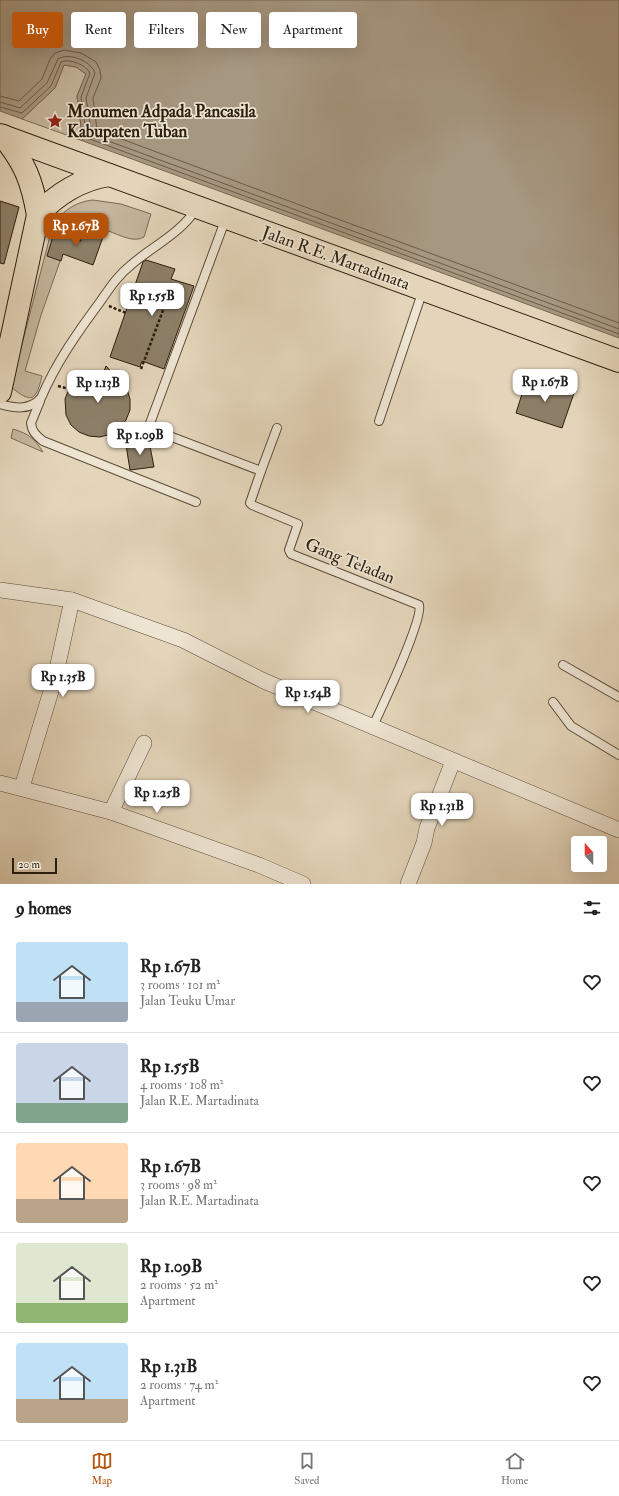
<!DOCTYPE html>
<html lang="en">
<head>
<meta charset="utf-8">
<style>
	:root { --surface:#fff; --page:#f6f6f6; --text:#222; --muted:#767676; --line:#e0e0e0; --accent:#b45309 }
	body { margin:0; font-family:"IM FELL Double Pica",serif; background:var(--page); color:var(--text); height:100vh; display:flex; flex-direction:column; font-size:15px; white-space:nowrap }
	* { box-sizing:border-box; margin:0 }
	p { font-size:13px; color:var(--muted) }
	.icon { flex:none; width:22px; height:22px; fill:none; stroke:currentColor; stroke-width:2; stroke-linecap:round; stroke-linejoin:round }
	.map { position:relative; height:884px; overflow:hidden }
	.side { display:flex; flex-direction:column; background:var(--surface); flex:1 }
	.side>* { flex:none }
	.banner { position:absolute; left:12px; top:12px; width:400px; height:36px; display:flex; gap:8px }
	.needle { width:26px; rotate:339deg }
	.controls { position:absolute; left:571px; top:836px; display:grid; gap:8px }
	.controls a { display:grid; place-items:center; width:36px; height:36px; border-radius:4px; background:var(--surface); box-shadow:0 4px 16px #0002; font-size:20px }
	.scale { position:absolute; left:12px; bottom:10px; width:45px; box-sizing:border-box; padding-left:4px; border:2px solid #2d1f0e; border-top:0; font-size:11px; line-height:14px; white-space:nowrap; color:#2d1f0e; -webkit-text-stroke:3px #ede4d2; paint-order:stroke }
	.price { position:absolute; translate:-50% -34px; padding:0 9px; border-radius:8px; background:#fff; color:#222; font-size:13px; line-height:26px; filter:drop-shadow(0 1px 2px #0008) }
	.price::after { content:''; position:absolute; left:50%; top:24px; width:12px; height:9px; margin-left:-6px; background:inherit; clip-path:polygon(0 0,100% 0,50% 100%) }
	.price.on { background:var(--accent); color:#fff }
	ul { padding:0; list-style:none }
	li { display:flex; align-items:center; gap:12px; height:100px; padding:0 16px }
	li+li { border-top:1px solid var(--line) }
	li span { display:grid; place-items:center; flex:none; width:112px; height:80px; border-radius:4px; color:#555 }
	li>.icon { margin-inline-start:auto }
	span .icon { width:48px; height:48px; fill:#fffc; stroke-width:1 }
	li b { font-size:17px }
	h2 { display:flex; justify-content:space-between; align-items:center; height:48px; padding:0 16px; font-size:17px }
	.chip { padding:0 14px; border-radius:4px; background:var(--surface); box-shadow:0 4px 16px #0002; font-size:14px; line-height:36px }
	.chip.on { background:var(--accent); color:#fff }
	.dock { display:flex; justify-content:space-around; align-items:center; height:56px; border-top:1px solid var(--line); background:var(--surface); font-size:11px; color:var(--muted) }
	.dock a { display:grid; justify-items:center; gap:2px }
	.dock .on { color:var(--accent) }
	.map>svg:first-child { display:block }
</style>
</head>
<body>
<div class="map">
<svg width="619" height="884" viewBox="0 0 619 884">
	<rect width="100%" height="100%" fill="#e4d5ba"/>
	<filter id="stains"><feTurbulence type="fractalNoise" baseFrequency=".005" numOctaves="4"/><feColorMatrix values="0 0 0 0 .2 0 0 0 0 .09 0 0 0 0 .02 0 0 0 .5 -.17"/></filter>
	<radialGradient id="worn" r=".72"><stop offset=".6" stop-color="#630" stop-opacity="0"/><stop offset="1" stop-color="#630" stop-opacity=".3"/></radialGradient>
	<g fill="#c5b69d" stroke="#796a56">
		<polygon points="64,65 76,67 86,74 77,96 83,141 22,119 55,88"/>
		<path d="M93,200L121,204L151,214L144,237C126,249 89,209 70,233L41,315L25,371L42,376C36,401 32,404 11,387L51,232C58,213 74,202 93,200Z"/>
		<path d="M13,429C29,434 34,438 43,452L11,438Z"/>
	</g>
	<polygon fill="#a69780" stroke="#766752" points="0,0 619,0 619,338 83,141 77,96 86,74 76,67 64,65 55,88 22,119 0,111"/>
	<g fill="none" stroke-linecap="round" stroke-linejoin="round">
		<g stroke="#6a5b47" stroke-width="1">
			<polyline points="0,96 19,101 42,79 50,59 55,53 64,50 81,53 96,62 100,70 101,78 93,98 97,130 619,323"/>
			<path d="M0,102L20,108L47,83L58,59C69,52 91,61 95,73L86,98L92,135L619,329"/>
			<path d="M0,107L22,113L51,86L61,62C70,58 86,65 90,73L81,97L87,138L619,334"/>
		</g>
	</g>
	<g fill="#8c7e67" stroke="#2d1f0e">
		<polygon points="0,201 19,207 4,264 0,263"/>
		<polygon points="76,227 103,237 93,265 63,254 61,261 47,256 54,233 81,241"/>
		<polygon points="146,260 175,269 171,279 194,286 164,369 142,361 140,367 110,357 143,262"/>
		<polygon points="106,366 127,389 130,399 130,410 126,420 115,433 100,437 89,436 79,432 71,425 66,415 65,399 69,389 75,380 90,373 104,371"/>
		<polygon points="527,378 574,393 562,428 516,413"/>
		<polygon points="149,441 154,467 130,470 126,445"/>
	</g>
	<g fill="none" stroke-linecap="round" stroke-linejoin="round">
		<defs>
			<g id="lane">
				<path d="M226,218L149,426L151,429L261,471L250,503L252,505L298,524L289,550L291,554L419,605C424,618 381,709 373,726"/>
				<path d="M40,401L31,423C32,432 36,435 43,441L196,502"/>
				<path d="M0,404C15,408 29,411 41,398C56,363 77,333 100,302C109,289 118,275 131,265C154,245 179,235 197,208"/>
				<polyline points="379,421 423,290"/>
				<polyline points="261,471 277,428"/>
				<polyline points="563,665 619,697"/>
				<polyline points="553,702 571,726 619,755"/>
			</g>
			<g id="street">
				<polyline points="0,590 72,600 183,640 264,681 619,830"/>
				<polyline points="0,783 111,812 259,865 303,884"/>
				<polyline points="22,787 55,678 72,600"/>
				<polyline points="111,812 144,743"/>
				<polyline points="408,884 424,843 427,828 453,761"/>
			</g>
			<g id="highway">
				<polyline points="0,135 619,361"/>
				<path d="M38,215C56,194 82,179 109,175"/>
				<path d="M0,392L38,215C32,181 25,163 3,136"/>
			</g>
		</defs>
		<use href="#lane" stroke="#5b4c39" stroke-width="10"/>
		<use href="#street" stroke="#5b4c39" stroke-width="16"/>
		<use href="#highway" stroke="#2d1f0e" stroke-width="24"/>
		<g stroke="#2d1f0e" stroke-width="2.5" stroke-dasharray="3 2" stroke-linecap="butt">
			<polyline points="109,306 126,313"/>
			<polyline points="141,369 171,289"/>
			<polyline points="58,386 69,389"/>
		</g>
		<use href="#lane" stroke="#ede4d2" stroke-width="8"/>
		<use href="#street" stroke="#ede4d2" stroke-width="15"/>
		<use href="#highway" stroke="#e4d5ba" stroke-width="22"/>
	</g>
	<defs>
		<symbol id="sight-bare" viewBox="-9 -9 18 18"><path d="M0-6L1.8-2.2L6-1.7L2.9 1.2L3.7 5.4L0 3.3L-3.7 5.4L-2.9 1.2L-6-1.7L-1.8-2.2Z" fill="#8f2418" stroke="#ede4d2" stroke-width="2.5" paint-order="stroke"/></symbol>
	</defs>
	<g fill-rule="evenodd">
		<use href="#sight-bare" x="44" y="110" width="22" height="22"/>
	</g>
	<g text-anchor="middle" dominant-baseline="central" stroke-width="3.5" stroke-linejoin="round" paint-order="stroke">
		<g font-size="17" font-weight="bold" fill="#2d1f0e" stroke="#ede4d2" text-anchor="start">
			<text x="67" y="111">Monumen Adpada Pancasila<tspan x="67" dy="20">Kabupaten Tuban</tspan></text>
		</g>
		<g font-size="17" fill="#2d1f0e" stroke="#ede4d2">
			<text transform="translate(336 258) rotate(20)">Jalan R.E. Martadinata</text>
			<text transform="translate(350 561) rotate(22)">Gang Teladan</text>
		</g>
	</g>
	<rect width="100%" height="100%" filter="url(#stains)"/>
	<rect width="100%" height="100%" fill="url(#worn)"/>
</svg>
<div class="controls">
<a><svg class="needle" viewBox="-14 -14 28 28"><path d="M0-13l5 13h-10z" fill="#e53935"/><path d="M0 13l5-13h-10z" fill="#767676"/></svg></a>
</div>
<div class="scale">20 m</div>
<b class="price on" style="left:76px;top:247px">Rp 1.67B</b>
<b class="price" style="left:152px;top:317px">Rp 1.55B</b>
<b class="price" style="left:545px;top:403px">Rp 1.67B</b>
<b class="price" style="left:98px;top:404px">Rp 1.13B</b>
<b class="price" style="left:140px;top:456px">Rp 1.09B</b>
<b class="price" style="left:63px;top:698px">Rp 1.35B</b>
<b class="price" style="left:308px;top:714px">Rp 1.54B</b>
<b class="price" style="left:157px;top:814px">Rp 1.25B</b>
<b class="price" style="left:442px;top:827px">Rp 1.31B</b>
<div class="banner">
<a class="chip on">Buy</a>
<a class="chip">Rent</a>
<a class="chip">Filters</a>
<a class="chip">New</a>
<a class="chip">Apartment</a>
</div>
</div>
<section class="side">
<h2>9 homes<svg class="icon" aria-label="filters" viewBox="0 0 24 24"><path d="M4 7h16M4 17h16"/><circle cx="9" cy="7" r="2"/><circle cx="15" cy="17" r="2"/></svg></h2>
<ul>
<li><span style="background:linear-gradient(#bfe0f5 75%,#9aa5b1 0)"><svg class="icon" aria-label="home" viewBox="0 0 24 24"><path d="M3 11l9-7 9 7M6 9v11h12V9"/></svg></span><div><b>Rp 1.67B</b><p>3 rooms · 101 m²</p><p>Jalan Teuku Umar</p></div><svg class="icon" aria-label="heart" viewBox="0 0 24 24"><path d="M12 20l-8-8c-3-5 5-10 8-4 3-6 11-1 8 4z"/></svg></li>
<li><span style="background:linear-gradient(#c9d6e8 75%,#7fa58c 0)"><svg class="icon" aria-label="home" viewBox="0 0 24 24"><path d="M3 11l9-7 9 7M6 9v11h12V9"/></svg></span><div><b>Rp 1.55B</b><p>4 rooms · 108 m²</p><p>Jalan R.E. Martadinata</p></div><svg class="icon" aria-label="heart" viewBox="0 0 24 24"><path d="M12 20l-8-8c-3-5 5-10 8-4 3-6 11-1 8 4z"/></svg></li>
<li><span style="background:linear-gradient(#ffd9b3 70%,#b9a48a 0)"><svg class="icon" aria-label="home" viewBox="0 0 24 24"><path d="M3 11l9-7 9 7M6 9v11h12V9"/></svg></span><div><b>Rp 1.67B</b><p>3 rooms · 98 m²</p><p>Jalan R.E. Martadinata</p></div><svg class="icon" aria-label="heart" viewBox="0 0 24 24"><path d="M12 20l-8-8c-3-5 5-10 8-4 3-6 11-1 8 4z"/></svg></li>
<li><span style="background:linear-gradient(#dfe7d0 75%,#8fb573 0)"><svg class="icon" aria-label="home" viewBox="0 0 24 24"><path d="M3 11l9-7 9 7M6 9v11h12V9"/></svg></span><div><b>Rp 1.09B</b><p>2 rooms · 52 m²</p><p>Apartment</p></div><svg class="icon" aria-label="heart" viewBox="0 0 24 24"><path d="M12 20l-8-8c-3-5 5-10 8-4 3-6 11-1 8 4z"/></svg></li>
<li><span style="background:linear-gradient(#bfe0f5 70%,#b9a48a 0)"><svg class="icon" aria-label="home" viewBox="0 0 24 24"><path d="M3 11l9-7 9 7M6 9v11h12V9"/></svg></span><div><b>Rp 1.31B</b><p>2 rooms · 74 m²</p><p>Apartment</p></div><svg class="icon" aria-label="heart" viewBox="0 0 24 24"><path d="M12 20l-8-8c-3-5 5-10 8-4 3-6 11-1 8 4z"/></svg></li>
</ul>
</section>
<nav class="dock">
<a class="on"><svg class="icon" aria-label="map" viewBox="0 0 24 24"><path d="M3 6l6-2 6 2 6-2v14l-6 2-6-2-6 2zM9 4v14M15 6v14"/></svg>Map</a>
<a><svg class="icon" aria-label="saved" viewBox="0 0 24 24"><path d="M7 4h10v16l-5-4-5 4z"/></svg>Saved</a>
<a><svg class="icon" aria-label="home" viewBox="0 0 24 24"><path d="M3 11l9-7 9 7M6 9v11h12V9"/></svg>Home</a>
</nav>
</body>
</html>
